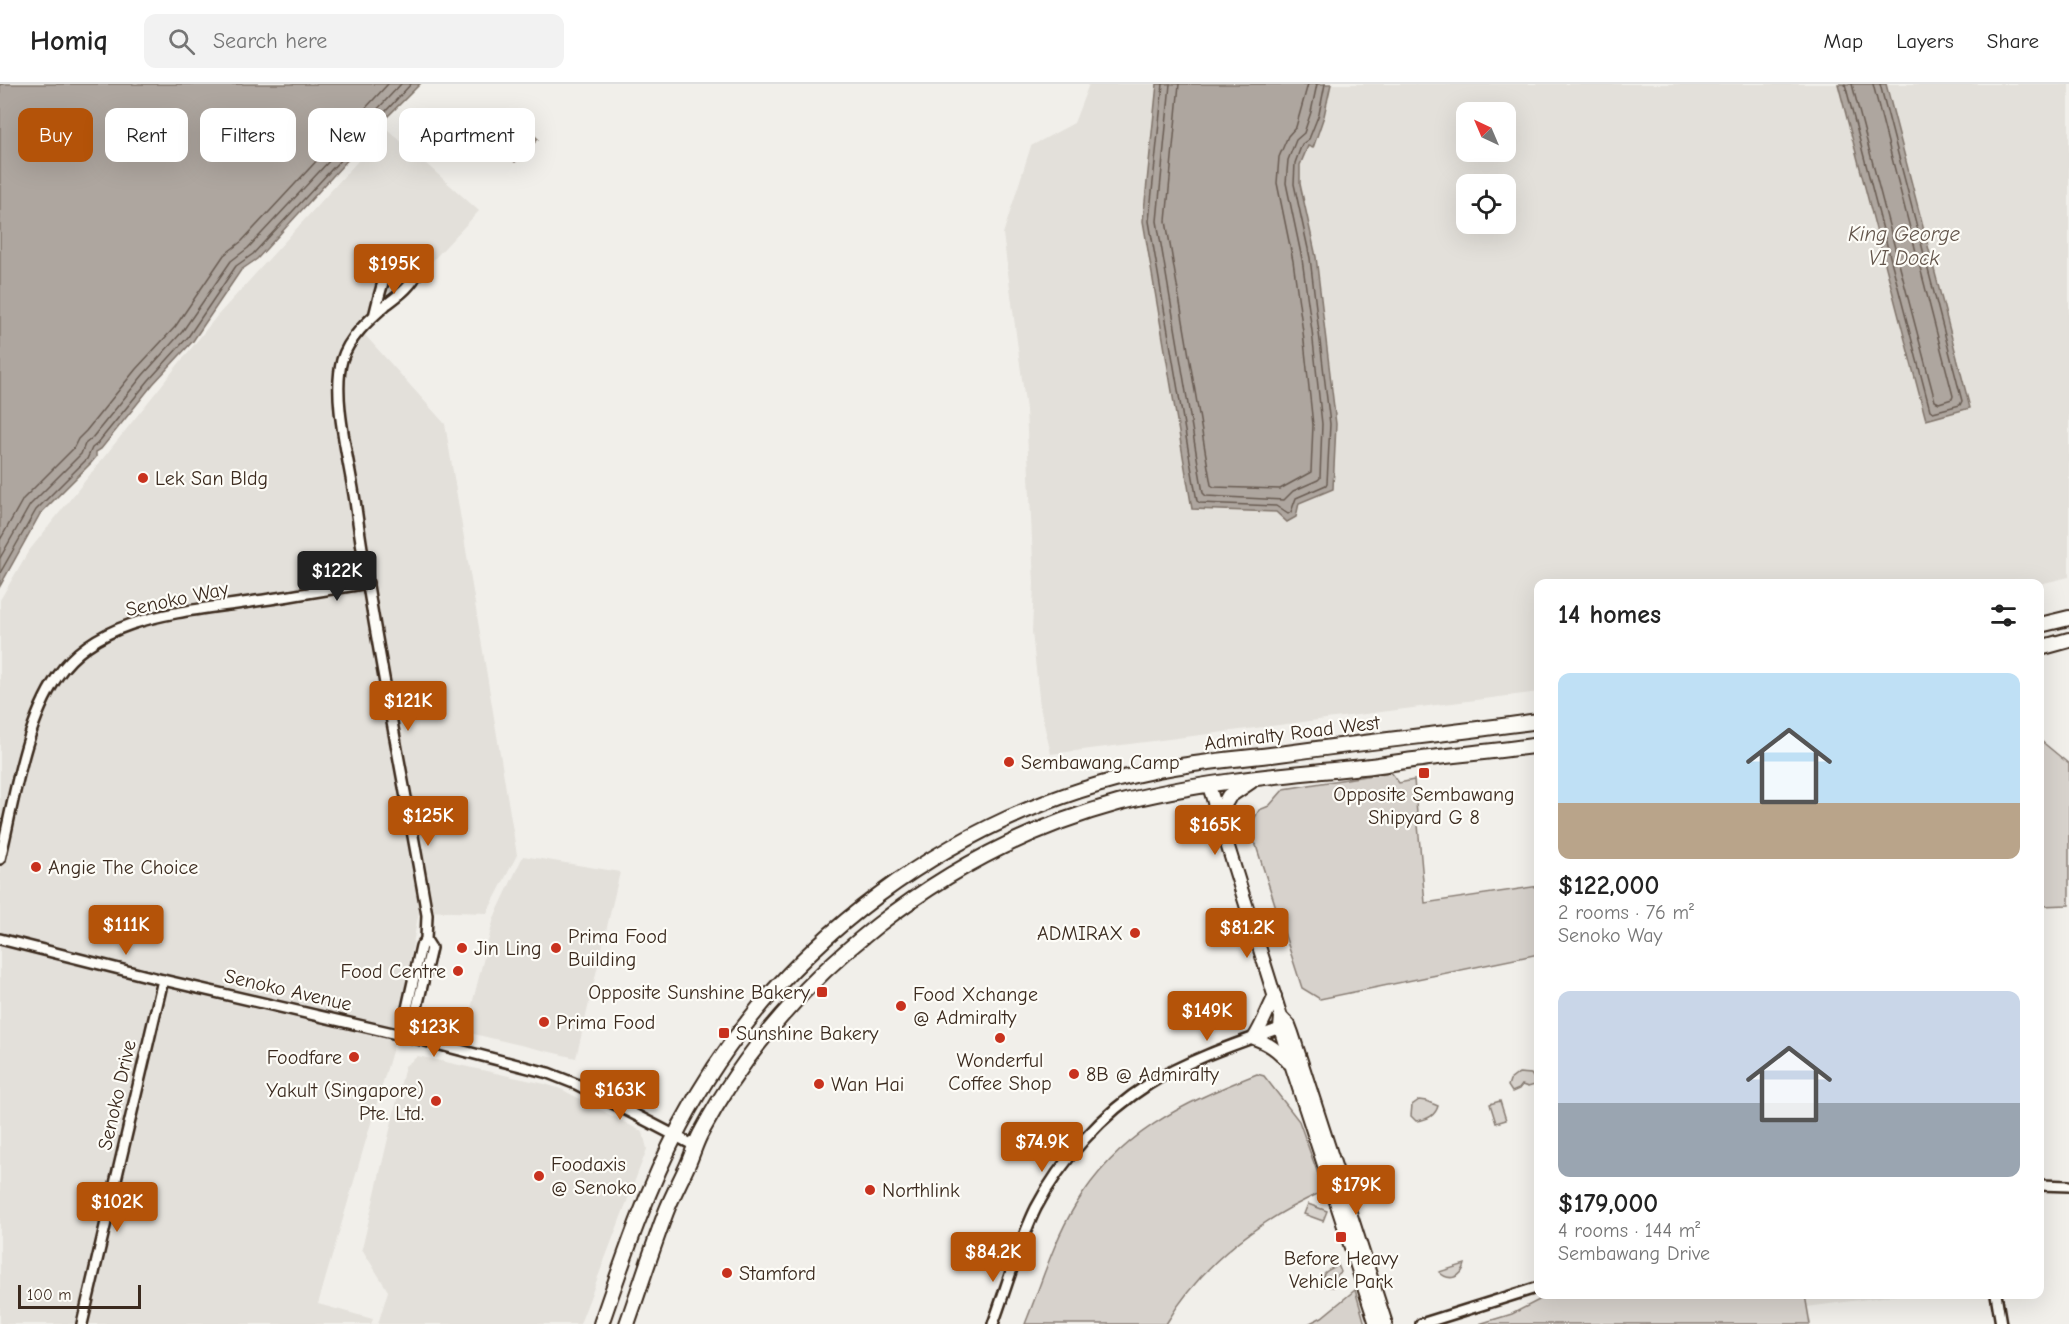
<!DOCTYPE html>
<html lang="en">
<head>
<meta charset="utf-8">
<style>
	:root { --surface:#fff; --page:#f2f2f2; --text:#222; --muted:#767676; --line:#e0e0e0; --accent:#b45309 }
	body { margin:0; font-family:"Comic Neue",sans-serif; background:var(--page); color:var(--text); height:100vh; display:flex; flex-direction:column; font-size:22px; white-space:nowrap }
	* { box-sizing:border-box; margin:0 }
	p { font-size:20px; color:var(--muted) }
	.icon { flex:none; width:33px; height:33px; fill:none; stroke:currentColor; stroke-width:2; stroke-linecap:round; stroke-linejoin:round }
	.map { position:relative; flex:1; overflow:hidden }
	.panel { position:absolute; left:1534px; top:495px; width:510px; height:720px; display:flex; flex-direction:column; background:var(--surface); border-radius:12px; box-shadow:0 6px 24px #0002 }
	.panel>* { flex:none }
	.top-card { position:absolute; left:18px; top:24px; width:570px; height:54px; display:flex; gap:12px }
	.needle { width:39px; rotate:316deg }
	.buttons { position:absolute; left:1456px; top:18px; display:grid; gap:12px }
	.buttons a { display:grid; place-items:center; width:60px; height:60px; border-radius:12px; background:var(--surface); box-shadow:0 6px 24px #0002; font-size:30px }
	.scale { position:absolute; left:18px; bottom:15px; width:123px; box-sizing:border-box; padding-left:6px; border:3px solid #3b2a1e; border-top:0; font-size:16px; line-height:21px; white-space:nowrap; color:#3b2a1e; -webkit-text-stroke:4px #fdfcf7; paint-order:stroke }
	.price { position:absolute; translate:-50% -51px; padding:0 14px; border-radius:6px; background:var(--accent); color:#fff; font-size:20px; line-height:39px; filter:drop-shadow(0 2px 3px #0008) }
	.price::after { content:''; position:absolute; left:50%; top:36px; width:18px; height:14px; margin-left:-9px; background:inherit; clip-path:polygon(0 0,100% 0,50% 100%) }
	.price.current { background:#222; color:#fff }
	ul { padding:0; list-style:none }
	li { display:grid; align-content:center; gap:12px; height:318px; padding:0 24px }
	li span { display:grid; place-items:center; height:186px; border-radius:12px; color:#555 }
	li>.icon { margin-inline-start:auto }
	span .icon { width:108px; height:108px; fill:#fffc; stroke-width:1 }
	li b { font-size:26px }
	h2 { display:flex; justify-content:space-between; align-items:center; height:72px; padding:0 24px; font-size:26px }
	.tag { padding:0 21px; border-radius:12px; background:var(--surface); box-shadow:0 6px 24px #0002; font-size:21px; line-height:54px }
	.tag.current { background:var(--accent); color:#fff }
	header { display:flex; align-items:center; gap:36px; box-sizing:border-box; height:84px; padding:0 30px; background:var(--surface); border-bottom:2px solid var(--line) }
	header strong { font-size:28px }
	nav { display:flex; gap:33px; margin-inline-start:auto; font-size:21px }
	.search { width:420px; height:54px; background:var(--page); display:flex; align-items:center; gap:15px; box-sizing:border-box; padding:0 21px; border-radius:12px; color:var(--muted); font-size:22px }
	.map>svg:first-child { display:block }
</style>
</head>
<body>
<header>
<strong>Homiq</strong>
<div class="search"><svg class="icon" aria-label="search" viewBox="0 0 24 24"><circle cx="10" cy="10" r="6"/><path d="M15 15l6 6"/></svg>Search here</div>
<nav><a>Map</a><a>Layers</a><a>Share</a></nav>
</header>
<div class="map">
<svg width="2069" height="1240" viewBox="0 0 2069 1240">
	<rect width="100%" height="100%" fill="#f1efea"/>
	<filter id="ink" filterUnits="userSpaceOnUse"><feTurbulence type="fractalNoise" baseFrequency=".0167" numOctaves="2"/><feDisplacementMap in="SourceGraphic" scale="12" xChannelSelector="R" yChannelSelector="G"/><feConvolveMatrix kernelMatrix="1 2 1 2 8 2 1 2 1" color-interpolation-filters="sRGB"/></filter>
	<g filter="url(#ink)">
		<g fill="#e3e0da" fill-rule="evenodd">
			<path d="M1089,0H1157L1143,137L1192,424L1276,428L1299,419L1336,340L1316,173L1300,100V81L1308,62L1312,63L1324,32L1331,0H2069V493L2040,500H1539V608L1051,670L1040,623L1032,548L1034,499L1026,326L1003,150L1031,62L1074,39ZM1467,28H1506V68H1467ZM1467,100H1506V140H1467Z"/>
			<polygon points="387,45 479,127 364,250 445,340 517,771 487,829 419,827 395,957 318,1220 373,1235 371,1240 0,1240 0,516 28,468 217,232"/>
			<polygon points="523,772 620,788 576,974 465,948 494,834"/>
			<polygon points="418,972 545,1000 561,1005 643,1048 647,1065 580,1240 378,1240 388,1207 362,1165 405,982"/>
			<polygon points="1805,1210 1897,1211 1807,1223"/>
		</g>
		<g fill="#d7d2cc" stroke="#897e75" stroke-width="1.5">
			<polygon points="2040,656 2069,680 2069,821 2040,822"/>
			<polygon points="1391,688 1399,699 1414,696 1425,819 1539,802 1539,870 1320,915 1302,904 1250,743 1259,726 1269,722 1284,705"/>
			<polygon points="1519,989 1531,990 1535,996 1535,1001 1528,1003 1522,1001 1519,1005 1512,1008 1508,1002 1510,996"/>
			<path d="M1257,990L1264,992L1299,1037L1324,1107C1259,1136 1203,1178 1166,1240H1025C1041,1201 1053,1158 1075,1122C1119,1049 1181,1020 1257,990Z"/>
			<path d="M1419,1016L1426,1017L1438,1022C1435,1033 1426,1036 1416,1037L1411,1032L1412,1021Z"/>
			<polygon points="1500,1017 1506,1036 1496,1039 1490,1020"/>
			<polygon points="1308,1120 1327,1127 1323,1137 1304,1130"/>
			<path d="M1465,1180C1462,1194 1449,1198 1439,1188Z"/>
			<path d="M1338,1181L1341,1188L1337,1191L1334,1203L1324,1202C1320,1186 1328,1187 1338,1181Z"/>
			<polygon points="1355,1206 1365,1240 1308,1240 1322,1233"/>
			<polygon points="1557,1210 1805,1211 1810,1240 1479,1240 1512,1230 1543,1214"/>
		</g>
		<g fill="#aea69f" stroke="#80746b" stroke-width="1.5">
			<polygon points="0,0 420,0 385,35 257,175 241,186 193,257 153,300 101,365 96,368 96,373 91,379 40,430 0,502"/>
			<polygon points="1157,0 1331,0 1324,32 1313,64 1308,62 1300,81 1300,100 1316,173 1336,340 1333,405 1299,419 1296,433 1287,438 1276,428 1192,425 1143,137"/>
			<polygon points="1838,0 1886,0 1970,324 1926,336"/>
			<polygon points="514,32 538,55 515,78 491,55"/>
		</g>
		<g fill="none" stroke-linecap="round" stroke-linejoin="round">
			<g stroke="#695c52" stroke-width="1.5">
				<polyline points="1163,0 1149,137 1197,417 1200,419 1276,422 1288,430 1291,428 1296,414 1326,401 1327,399 1330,340 1310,174 1294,100 1295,79 1302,60 1309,55 1319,30 1325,0"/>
				<polyline points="1170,0 1157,137 1203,409 1206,412 1284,416 1293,407 1318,396 1320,394 1322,340 1312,247 1302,175 1286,99 1288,76 1296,56 1304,49 1311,28 1317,0"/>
				<polyline points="1179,0 1166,137 1211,401 1214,403 1280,405 1311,388 1313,341 1303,248 1293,177 1277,99 1279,73 1288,52 1296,43 1308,0"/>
				<polyline points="1845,0 1930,326 1933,328 1960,321 1962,317 1880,0"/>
				<polyline points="1852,0 1935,317 1939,319 1952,315 1953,312 1873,0"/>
				<polygon points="513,42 516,42 528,55 515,68 501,55"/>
				<polyline points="0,456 23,415 73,365 78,355 86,347 136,285 175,243 224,171 242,157 388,0"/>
				<polyline points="0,474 30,421 81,370 85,360 92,354 143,291 182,248 231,177 248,164 401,0"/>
				<polyline points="0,489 36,426 87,375 92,364 97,360 149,296 188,253 236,182 253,170 411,0"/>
			</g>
			<defs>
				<g id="minor">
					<path d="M374,232C378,219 385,173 403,174C408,175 412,179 416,181L418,187C412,202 399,211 387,220C370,235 349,253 342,276C331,315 351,383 356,424C375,560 404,695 427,831L426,856L431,864L410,953"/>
					<path d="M0,775C14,717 24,642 57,593C99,530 188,528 256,517C293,512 331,505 368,499"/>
					<polyline points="0,855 163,896 410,953 548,989 576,1000 695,1062"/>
					<polyline points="401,951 421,862 426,856"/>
					<polyline points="2040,1101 2069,1102"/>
					<polyline points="1996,1210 2001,1240"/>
					<polyline points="82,1240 163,896"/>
					<path d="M993,1240C1007,1202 1018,1161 1036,1124C1061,1076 1103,1029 1149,1000C1187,976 1241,958 1283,943"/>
					<polyline points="1421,1240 1539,1203"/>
				</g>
				<g id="secondary">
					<polyline points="1209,702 1281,933 1280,944 1292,983 1376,1240"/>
					<path d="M1275,912C1267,927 1263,940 1254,954C1269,960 1277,965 1288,978"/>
					<polyline points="1281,933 1289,941 1292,949 1386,1240"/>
				</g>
				<g id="primary">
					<polyline points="2040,541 2069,534"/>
					<polyline points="2040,564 2069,556"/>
					<polyline points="1217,733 1229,712 1251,697"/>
					<path d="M601,1240C624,1173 647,1105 680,1042C776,859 955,727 1158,686C1197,678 1239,675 1279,670C1365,658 1452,649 1539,637"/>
					<path d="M627,1240C640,1203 652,1165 666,1128C672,1112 681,1096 688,1080C693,1069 696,1057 702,1047C786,890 946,766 1118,719C1198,698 1281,691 1363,683C1383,681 1402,677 1422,675C1461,670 1500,667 1539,661"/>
				</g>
			</defs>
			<use href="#minor" stroke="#3b2a1e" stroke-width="14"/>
			<use href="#secondary" stroke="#3b2a1e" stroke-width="16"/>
			<use href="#primary" stroke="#3b2a1e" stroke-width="18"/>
			<use href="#minor" stroke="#fdfcf7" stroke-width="9"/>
			<use href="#secondary" stroke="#fdfcf7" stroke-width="12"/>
			<use href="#primary" stroke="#fdfcf7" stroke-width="14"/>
		</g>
	</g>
	<g fill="#c8321e" stroke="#fdfcf7" stroke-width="2">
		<circle cx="143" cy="394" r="6"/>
		<circle cx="1009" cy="678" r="6"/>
		<rect x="1418" y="683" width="12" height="12" rx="3"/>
		<circle cx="36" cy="783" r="6"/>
		<circle cx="1135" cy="849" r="6"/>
		<circle cx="462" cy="864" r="6"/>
		<circle cx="556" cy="864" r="6"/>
		<circle cx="458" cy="887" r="6"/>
		<rect x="816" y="902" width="12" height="12" rx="3"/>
		<circle cx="901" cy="922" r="6"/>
		<circle cx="544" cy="938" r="6"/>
		<rect x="718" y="943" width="12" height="12" rx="3"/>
		<circle cx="1000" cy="954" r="6"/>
		<circle cx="354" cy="973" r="6"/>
		<circle cx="1074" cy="990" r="6"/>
		<circle cx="819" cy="1000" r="6"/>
		<circle cx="436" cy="1017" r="6"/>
		<circle cx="539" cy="1092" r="6"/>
		<circle cx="870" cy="1106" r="6"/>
		<rect x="1335" y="1147" width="12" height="12" rx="3"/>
		<circle cx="727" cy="1189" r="6"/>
	</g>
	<g text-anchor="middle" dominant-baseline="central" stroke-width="4.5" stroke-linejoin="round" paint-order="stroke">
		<g font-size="20" fill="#3b2a1e" stroke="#fdfcf7" text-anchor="start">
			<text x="155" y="394">Lek San Bldg</text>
			<text x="1021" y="678">Sembawang Camp</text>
			<text x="1424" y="710" text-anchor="middle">Opposite Sembawang<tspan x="1424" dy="23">Shipyard G 8</tspan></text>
			<text x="48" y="783">Angie The Choice</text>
			<text x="1123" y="849" text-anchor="end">ADMIRAX</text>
			<text x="568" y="852">Prima Food<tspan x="568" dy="23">Building</tspan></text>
			<text x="474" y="864">Jin Ling</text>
			<text x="446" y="887" text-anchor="end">Food Centre</text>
			<text x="810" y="908" text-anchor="end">Opposite Sunshine Bakery</text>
			<text x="913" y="910">Food Xchange<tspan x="913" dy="23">@ Admiralty</tspan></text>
			<text x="556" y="938">Prima Food</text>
			<text x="736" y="949">Sunshine Bakery</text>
			<text x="342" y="973" text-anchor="end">Foodfare</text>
			<text x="1000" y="976" text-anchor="middle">Wonderful<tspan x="1000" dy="23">Coffee Shop</tspan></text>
			<text x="1086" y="990">8B @ Admiralty</text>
			<text x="831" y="1000">Wan Hai</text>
			<text x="424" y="1006" text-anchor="end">Yakult (Singapore)<tspan x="424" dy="23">Pte. Ltd.</tspan></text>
			<text x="551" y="1080">Foodaxis<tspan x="551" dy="23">@ Senoko</tspan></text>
			<text x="882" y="1106">Northlink</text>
			<text x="1341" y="1174" text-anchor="middle">Before Heavy<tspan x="1341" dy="23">Vehicle Park</tspan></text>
			<text x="739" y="1189">Stamford</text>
		</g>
		<g font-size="20" fill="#3b2a1e" stroke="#fdfcf7">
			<text transform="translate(177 515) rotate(-12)">Senoko Way</text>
			<text transform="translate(1292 649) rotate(-7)">Admiralty Road West</text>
			<text transform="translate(288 906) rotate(13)">Senoko Avenue</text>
			<text transform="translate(117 1011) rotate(-77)">Senoko Drive</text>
		</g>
		<g font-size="21" font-style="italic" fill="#63554b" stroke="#fdfcf7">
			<text x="1904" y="150">King George<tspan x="1904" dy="24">VI Dock</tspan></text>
		</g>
	</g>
</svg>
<div class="buttons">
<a><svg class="needle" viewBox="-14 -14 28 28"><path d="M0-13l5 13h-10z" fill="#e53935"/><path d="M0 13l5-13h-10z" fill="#767676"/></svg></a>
<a><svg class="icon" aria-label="locate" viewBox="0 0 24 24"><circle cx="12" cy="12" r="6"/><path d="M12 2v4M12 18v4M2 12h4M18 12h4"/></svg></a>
</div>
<div class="scale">100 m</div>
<b class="price" style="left:394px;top:211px">$195K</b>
<b class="price current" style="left:337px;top:518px">$122K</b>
<b class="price" style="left:408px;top:648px">$121K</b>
<b class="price" style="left:428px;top:763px">$125K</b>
<b class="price" style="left:1215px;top:772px">$165K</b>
<b class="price" style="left:126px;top:872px">$111K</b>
<b class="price" style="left:1247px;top:875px">$81.2K</b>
<b class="price" style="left:1207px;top:958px">$149K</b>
<b class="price" style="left:434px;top:974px">$123K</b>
<b class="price" style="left:620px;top:1037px">$163K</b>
<b class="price" style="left:1042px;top:1089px">$74.9K</b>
<b class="price" style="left:1356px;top:1132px">$179K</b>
<b class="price" style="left:117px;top:1149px">$102K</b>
<b class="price" style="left:993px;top:1199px">$84.2K</b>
<div class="top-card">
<a class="tag current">Buy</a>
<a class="tag">Rent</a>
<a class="tag">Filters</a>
<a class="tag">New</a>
<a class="tag">Apartment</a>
</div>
<section class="panel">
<h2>14 homes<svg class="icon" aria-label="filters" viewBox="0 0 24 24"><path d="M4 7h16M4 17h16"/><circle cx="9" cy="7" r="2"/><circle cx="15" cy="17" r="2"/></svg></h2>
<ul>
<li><span style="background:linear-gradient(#bfe0f5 70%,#b9a48a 0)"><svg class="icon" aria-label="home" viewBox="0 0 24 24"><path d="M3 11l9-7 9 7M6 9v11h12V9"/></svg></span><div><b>$122,000</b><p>2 rooms · 76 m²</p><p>Senoko Way</p></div></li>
<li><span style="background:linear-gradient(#c9d6e8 60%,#9aa5b1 0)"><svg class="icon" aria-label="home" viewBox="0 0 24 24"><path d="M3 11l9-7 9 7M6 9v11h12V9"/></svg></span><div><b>$179,000</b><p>4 rooms · 144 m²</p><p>Sembawang Drive</p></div></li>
</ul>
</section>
</div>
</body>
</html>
